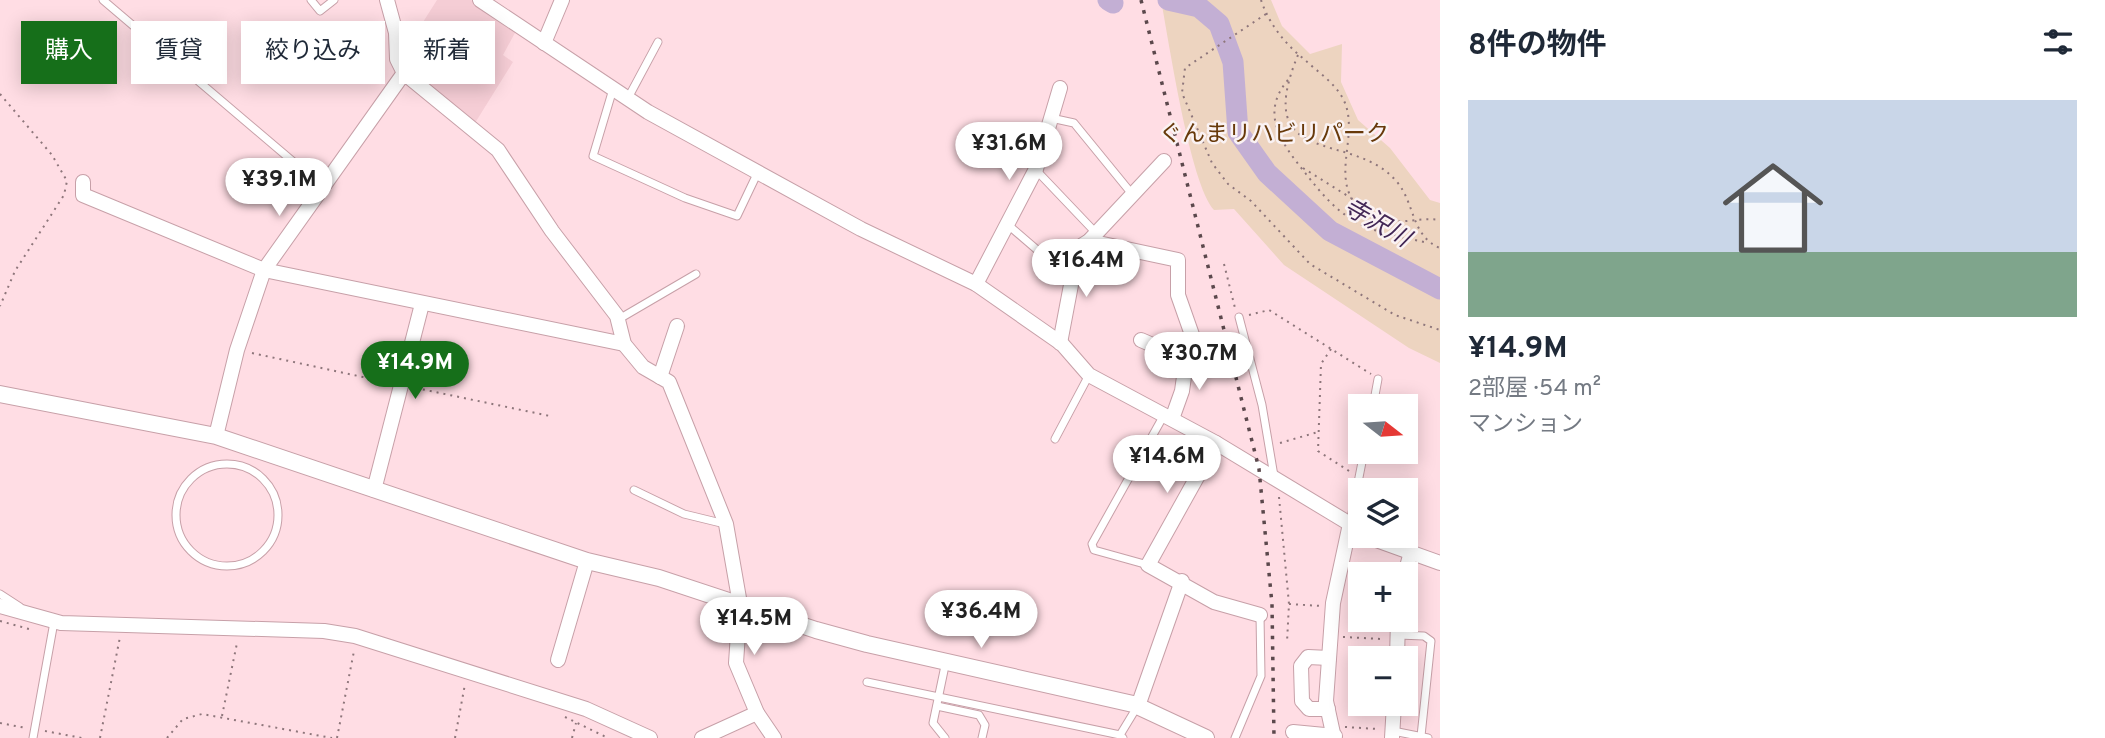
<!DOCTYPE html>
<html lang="ja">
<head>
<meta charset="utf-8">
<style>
	:root { --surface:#fff; --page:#f6f6f7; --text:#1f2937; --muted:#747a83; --accent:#166f1a }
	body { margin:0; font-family:Overpass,"Noto Sans JP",sans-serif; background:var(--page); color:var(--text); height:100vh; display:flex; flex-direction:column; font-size:26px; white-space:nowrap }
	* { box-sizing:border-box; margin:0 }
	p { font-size:23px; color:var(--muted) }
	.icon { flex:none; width:38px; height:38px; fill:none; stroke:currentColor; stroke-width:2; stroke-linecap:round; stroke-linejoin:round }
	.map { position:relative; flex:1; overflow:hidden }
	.details { display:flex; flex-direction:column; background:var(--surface); width:665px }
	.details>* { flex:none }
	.hud { position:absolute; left:21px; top:21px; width:665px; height:63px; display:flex; gap:14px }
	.needle { width:46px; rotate:107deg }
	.controls { position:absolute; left:1348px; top:394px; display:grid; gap:14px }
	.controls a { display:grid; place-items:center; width:70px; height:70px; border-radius:0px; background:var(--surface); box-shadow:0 4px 18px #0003; font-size:35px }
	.price { position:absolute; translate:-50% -60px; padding:0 16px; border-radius:24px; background:#fff; color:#222; font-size:23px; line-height:46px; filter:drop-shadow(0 2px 4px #0008) }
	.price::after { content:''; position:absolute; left:50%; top:42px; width:21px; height:16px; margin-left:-10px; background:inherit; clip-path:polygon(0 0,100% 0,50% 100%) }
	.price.active { background:var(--accent); color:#fff }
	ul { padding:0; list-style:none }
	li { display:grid; align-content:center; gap:14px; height:371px; padding:0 28px }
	li span { display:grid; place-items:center; height:217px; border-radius:0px; color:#555 }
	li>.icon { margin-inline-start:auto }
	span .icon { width:126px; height:126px; fill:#fffc; stroke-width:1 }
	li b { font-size:30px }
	h2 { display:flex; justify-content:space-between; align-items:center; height:84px; padding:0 28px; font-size:30px }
	.pill { padding:0 24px; border-radius:0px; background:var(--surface); box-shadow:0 4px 18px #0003; font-size:24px; line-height:63px }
	.pill.active { background:var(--accent); color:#fff }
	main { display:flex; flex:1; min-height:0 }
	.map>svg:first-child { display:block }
</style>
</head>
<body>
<main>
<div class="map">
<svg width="1440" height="738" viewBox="0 0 1440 738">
	<rect width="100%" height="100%" fill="#ffdde4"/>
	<polygon fill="#f5cdd5" points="437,0 471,0 516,31 503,55 513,62 475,123 406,69 400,34 411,41"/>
	<path fill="#edd4c0" d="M1161,0H1271L1282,26L1310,54L1342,44L1341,82L1358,120L1390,148L1430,200L1440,203V363L1409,348L1284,265L1234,209L1214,210C1190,184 1169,42 1161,0Z"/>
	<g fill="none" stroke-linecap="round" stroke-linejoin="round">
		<g stroke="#c3afd4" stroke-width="21">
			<polyline points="1108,0 1113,3"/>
			<polyline points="1168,0 1199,7 1219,24 1233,62 1238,132 1267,173 1330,231 1440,289"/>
		</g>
		<defs>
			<g id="service">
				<polyline points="103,0 323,187"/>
				<polyline points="311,0 320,11 334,0"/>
				<polyline points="613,89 593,156 685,198 737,216 757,174"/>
				<polyline points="628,98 658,42"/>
				<polyline points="1051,118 1074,123 1132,194"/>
				<polyline points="1036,170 1096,233"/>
				<polyline points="1007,224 1071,279"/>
				<polyline points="1239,317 1262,405 1274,476"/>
				<polyline points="619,319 696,274"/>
				<polyline points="1373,406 1378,379"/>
				<polyline points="1055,439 1089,375"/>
				<circle cx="227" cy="515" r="51"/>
				<polyline points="634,490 684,514 725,524"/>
				<polyline points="1350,523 1364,452"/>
				<polyline points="1148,565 1094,550 1092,544 1164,415"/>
				<polyline points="0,594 20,607"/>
				<polyline points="1398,635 1424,636 1431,641 1421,736"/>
				<polyline points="867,682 1120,735"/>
				<polyline points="937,706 979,715 985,725 982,738"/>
				<polyline points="1393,731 1428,738"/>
				<polyline points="33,738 54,622"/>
				<polyline points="945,738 933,723 946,661"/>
				<polyline points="1123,738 1120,735 1137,707"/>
				<polyline points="1235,738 1261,676 1260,615"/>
			</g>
			<g id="minor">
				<polyline points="387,0 396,33 397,59 404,73 498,150 552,231 617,316 624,344 643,367 669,382 726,524 740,604 736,663 757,713 774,738"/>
				<polyline points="480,0 648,112 861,229 976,284 1062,344 1089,375 1216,443 1350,524 1360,534"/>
				<polyline points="544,43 562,0"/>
				<polyline points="83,182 83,195 264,270 624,344"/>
				<polyline points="1089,241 1178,260 1178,295 1197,349 1180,357 1141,340"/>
				<polyline points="976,284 1036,169 1060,88"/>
				<polyline points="1060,343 1078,248 1089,241 1164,161"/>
				<polyline points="660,377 677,326"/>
				<polyline points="1172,419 1182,391 1187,355"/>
				<polyline points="216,436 237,350 264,270 404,73"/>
				<polyline points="1216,443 1148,565 1214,602 1260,615"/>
				<polyline points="374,490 422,304"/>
				<polyline points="1365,536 1440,563"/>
				<polyline points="1405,574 1411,552"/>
				<polyline points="0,606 61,623 324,631 355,636 586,709 650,738"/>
				<polyline points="1397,658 1398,620"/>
				<polyline points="558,660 587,561"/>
				<polyline points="1138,706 1182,581"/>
				<polyline points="1328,709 1309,709 1302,701 1301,666 1308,657 1329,658"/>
				<polyline points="1293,732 1335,736"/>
				<polyline points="702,738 757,713"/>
				<polyline points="1334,738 1326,701 1333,603 1350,524"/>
				<polyline points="1392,738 1394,704"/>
			</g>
			<polyline id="tertiary" points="0,394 216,436 587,561 659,578 816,630 867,644 1133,704 1206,738"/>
		</defs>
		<use href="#service" stroke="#c7a0a8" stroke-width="9"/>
		<use href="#minor" stroke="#c7a0a8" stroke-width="16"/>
		<use href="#tertiary" stroke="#c7a0a8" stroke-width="18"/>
		<g stroke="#8e767b" stroke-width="2" stroke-dasharray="2 5" stroke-linecap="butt">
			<path d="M1261,0C1269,24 1285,44 1305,60C1319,73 1337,84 1345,103C1359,139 1328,181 1362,211C1385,231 1413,216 1440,220"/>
			<polyline points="1266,14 1185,68 1182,93 1212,163 1228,184 1251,201 1310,264 1395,315 1440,330"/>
			<path d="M1298,55C1250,171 1354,129 1397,182C1415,203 1411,236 1440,248"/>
			<path d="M1288,80C1258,115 1284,146 1306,174C1321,193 1335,210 1356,222C1377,234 1405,237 1428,243"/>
			<polyline points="0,94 52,155 67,181 64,195 15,271 0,306"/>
			<polyline points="1303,168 1351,198"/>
			<polyline points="1224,264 1235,308"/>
			<polyline points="1249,315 1269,310 1371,374"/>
			<polyline points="1331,349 1321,364 1318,451 1349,471"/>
			<polyline points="252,353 386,382"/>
			<polyline points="416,388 550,416"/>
			<polyline points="1280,443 1318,432"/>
			<polyline points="1279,497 1289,604 1287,642"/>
			<polyline points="1289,604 1321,606"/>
			<polyline points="0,621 29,629"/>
			<polyline points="1343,637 1382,639"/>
			<polyline points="222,716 237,643"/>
			<polyline points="565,717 608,738"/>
			<polyline points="0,723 26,728"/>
			<polyline points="1345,727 1378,729"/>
			<polyline points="45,731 82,738"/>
			<polyline points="100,738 120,637"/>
			<polyline points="167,738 183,719 202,714 332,738"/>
			<polyline points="337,738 354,651"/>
			<polyline points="455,738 465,684"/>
			<polyline points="572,738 576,723"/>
		</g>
		<use href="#service" stroke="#fff" stroke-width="7"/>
		<use href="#minor" stroke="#fff" stroke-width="14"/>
		<use href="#tertiary" stroke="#fff" stroke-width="16"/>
		<polyline stroke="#5b484c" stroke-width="3.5" stroke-dasharray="3.5 7" stroke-linecap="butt" points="1141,0 1259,469 1272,604 1274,738"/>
	</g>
	<g text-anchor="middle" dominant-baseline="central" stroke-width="5" stroke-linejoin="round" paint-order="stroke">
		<g font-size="23" fill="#67390a" stroke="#faf2f3">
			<text x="1274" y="135">ぐんまリハビリパーク</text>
		</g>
		<g font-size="24" font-style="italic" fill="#422655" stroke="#faf2f3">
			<text transform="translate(1376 224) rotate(30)">寺沢川</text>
		</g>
	</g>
</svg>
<div class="controls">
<a><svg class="needle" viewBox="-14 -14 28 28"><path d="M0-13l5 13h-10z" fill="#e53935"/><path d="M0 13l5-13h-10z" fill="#747a83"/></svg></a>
<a><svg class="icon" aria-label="layers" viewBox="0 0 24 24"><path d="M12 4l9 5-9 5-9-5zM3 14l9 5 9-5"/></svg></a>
<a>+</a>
<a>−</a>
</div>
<b class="price" style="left:1009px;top:182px">¥31.6M</b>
<b class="price" style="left:279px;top:218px">¥39.1M</b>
<b class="price" style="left:1086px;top:299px">¥16.4M</b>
<b class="price" style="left:1199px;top:392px">¥30.7M</b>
<b class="price active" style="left:415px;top:401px">¥14.9M</b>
<b class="price" style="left:1167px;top:495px">¥14.6M</b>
<b class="price" style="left:981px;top:650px">¥36.4M</b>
<b class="price" style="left:754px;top:657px">¥14.5M</b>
<div class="hud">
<a class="pill active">購入</a>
<a class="pill">賃貸</a>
<a class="pill">絞り込み</a>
<a class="pill">新着</a>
</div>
</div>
<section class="details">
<h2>8件の物件<svg class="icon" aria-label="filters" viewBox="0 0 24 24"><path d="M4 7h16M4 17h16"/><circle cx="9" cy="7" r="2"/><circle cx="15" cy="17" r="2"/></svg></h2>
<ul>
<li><span style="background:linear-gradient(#c9d6e8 70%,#7fa58c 0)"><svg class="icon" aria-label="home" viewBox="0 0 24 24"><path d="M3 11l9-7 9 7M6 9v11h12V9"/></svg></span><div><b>¥14.9M</b><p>2部屋 · 54 m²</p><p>マンション</p></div></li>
</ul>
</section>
</main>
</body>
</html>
